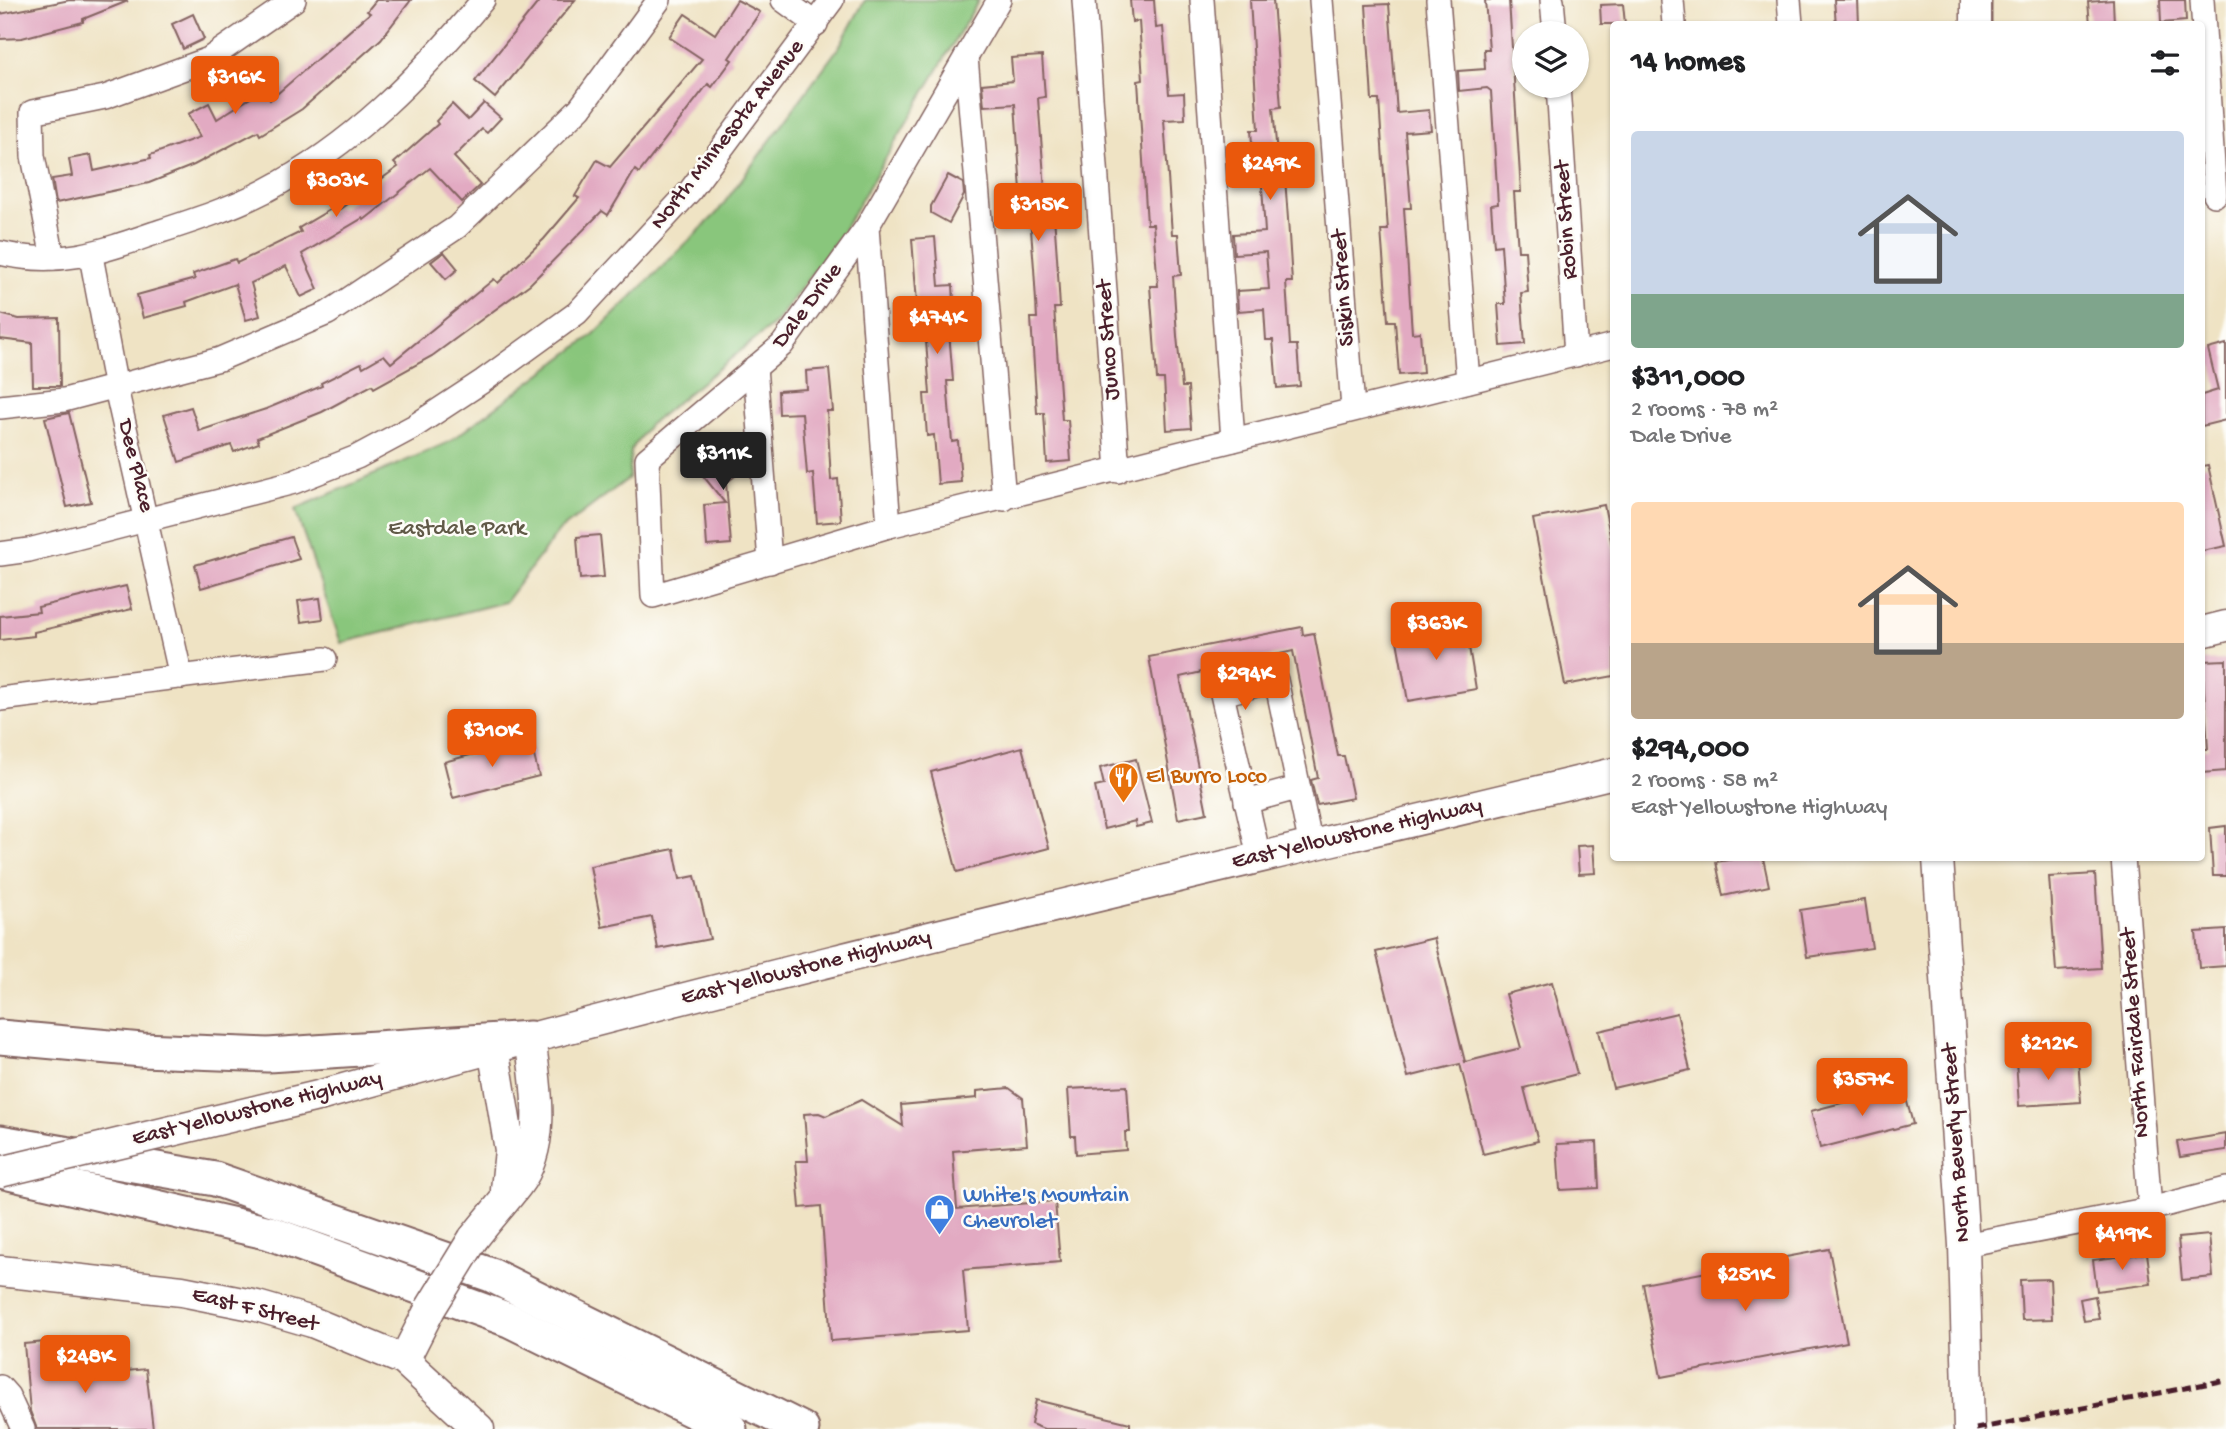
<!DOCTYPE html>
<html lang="en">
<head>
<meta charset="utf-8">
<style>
	:root { --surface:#fff; --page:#f6f6f6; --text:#202124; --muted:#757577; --accent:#ea580c }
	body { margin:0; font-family:"Gochi Hand",sans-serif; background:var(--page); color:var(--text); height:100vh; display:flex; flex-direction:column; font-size:26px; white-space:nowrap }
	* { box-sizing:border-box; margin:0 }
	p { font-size:23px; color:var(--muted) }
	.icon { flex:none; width:38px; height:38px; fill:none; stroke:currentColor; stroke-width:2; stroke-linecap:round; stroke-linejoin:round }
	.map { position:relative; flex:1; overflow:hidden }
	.drawer { position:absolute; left:1610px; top:21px; width:595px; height:840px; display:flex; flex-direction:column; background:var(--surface); border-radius:7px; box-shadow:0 2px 5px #0004 }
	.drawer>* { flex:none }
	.tools { position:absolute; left:1512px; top:21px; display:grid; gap:14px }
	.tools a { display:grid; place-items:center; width:77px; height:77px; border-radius:50%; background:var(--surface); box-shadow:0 2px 5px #0004; font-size:35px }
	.price { position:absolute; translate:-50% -60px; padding:0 16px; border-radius:7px; background:var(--accent); color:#fff; font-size:23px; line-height:46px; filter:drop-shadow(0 2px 4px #0008) }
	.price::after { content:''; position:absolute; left:50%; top:42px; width:21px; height:16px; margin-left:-10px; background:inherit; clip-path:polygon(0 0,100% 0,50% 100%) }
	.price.on { background:#222; color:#fff }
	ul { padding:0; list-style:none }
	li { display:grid; align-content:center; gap:14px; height:371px; padding:0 21px }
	li span { display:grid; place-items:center; height:217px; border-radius:7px; color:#555 }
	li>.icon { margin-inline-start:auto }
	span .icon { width:126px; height:126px; fill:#fffc; stroke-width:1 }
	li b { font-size:30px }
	h2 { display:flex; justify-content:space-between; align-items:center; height:84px; padding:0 21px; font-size:30px }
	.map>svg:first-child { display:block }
</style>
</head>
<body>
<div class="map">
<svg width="2226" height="1429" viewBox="0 0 2226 1429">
	<rect width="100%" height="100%" fill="#fdfcf7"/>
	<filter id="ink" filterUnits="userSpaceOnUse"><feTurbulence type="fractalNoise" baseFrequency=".0143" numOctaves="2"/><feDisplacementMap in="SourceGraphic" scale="14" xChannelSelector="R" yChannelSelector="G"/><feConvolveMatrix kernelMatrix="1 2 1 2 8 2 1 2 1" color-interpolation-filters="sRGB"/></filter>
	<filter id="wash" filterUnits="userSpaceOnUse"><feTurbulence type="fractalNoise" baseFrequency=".00686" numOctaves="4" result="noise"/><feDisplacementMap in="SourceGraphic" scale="28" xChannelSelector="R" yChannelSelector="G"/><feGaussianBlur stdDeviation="1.57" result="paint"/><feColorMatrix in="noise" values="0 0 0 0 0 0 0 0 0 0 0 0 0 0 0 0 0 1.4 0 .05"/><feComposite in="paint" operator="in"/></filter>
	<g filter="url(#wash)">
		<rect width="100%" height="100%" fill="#efe3c4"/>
		<polygon fill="#89c67c" stroke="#6a7254" stroke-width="2" points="865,0 979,0 839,237 776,322 649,425 631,450 629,478 559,531 505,602 341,643 295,509 449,442 593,335 716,214 839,47"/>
		<g id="blocks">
			<g fill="#e2aac2">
				<polygon points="70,0 128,1 83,19 83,22 22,38 0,39 0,14"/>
				<polygon points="376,0 411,0 381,39 302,109 260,135 258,131 194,165 149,183 56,203 52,179 72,176 69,159 91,155 94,171 151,158 150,155 200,137 188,114 209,103 217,119 263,90 270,100 370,13 367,11"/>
				<polygon points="540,0 575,0 495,98 475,81"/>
				<polygon points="737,0 760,12 729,58 732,60 712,87 708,84 639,173 635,170 608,215 602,211 530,284 432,356 374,388 372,385 322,412 257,438 259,443 234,452 231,445 179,462 164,415 191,407 199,431 266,409 322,386 321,383 361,363 363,367 384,355 391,363 494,279 498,283 544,239 579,198 575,196 597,160 610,167 702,59 669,37 685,14 715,34"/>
				<polygon points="1130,0 1154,0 1156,28 1163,27 1169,94 1184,93 1185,119 1164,120 1172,234 1178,234 1181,275 1173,276 1177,336 1182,387 1188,387 1191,428 1167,430 1164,379 1157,379 1150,286 1158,286 1153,224 1147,224 1138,81 1143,80 1139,21 1132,22"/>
				<polygon points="1250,0 1273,0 1281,107 1273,108 1279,178 1285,178 1288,219 1292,282 1286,282 1290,345 1297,345 1300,386 1277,388 1273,340 1266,340 1264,309 1238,311 1237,291 1269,289 1266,252 1234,254 1233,234 1265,232 1261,171 1254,171 1251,130 1258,130"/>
				<polygon points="1485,0 1509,0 1521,192 1514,192 1518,251 1525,251 1528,292 1521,293 1525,344 1501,346 1498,304 1505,304 1501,245 1494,246 1491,205 1498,204 1491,91 1487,88 1459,91 1458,71 1485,69 1484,49 1489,49"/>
				<polygon points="1834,0 1858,0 1859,24 1836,24"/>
				<polygon points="2113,0 2114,24 2090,24 2088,2"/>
				<polygon points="2160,0 2185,0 2186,21 2161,23"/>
				<polygon points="1389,4 1397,113 1429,110 1431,130 1405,132 1411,208 1404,208 1412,333 1420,332 1423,373 1399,375 1395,321 1388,321 1381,230 1388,230 1383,161 1379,100 1372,100 1366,5"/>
				<polygon points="1623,4 1625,24 1601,24 1600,5"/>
				<polygon points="193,14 204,39 183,49 172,24"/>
				<polygon points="1042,56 1045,97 1038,98 1047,216 1054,216 1057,257 1060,308 1054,308 1062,420 1068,420 1071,461 1047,463 1044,413 1037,413 1031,318 1037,318 1034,268 1029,204 1022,205 1015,104 984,106 982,84 1013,81 1011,58"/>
				<polygon points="484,103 501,118 487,133 482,129 454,157 480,185 462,202 430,168 364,220 363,218 302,254 318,289 301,297 286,266 251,283 260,316 246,320 235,284 186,302 187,306 143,318 137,295 195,279 193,274 235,259 237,263 301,232 299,228 338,205 340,209 398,167 394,163 438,124 436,121 452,104 468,120"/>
				<polygon points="948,175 963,183 964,195 949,223 931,213 931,206"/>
				<polygon points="935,237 939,286 953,285 955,318 948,319 953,381 947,381 952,442 958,441 961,482 938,484 934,435 927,436 924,394 930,394 925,328 919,328 912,239"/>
				<polygon points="444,252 458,269 446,279 431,262"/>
				<polygon points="0,314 19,319 59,318 60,386 33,386 32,343 0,339"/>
				<polygon points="2226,344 2226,420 2202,426 2202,395 2218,390 2208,349"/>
				<polygon points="829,369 833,411 827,411 831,480 838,479 841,521 817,523 813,473 807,474 802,413 779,414 778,391 807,389 806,371"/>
				<polygon points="69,413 91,502 67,507 45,418"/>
				<polygon points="740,440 747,449 749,465 726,483 731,544 707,546 704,505 725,503 700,472"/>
				<polygon points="2208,465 2226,546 2202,551 2202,466"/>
				<polygon points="1604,505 1614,555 1614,676 1565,685 1533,519"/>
				<polygon points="600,535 604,577 580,579 577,537"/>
				<polygon points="291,537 299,559 201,588 195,565"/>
				<polygon points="126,586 132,609 34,632 34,636 0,640 0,616 39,612 38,607"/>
				<polygon points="320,598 323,619 301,622 298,601"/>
				<polygon points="1465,623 1476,689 1408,701 1396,635"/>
				<polygon points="1302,627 1303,635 1314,633 1338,756 1344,756 1353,798 1317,805 1311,780 1318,778 1293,651 1180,677 1207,813 1178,819 1149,657"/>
				<polygon points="2226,660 2226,771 2202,773 2202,749 2208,749 2202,661"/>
				<polygon points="530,739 539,776 453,798 444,762"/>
				<polygon points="1022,747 1049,848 957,872 931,772"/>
				<polygon points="1136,759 1152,823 1136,827 1135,821 1104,829 1095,787 1104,785 1100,768"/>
				<polygon points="2226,826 2226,876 2213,876 2210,828"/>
				<polygon points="1593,845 1595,873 1579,874 1577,846"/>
				<polygon points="674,849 680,879 695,876 710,939 658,949 652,917 602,927 590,866"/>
				<polygon points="1740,858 1763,858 1769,886 1723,896 1716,862"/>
				<polygon points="2095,874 2101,968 2056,971 2049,877"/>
				<polygon points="1865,900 1872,948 1807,957 1800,910"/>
				<polygon points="2226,930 2226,966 2199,968 2196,932"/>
				<polygon points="1434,938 1465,1062 1521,1048 1506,994 1552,982 1577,1074 1524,1088 1538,1141 1483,1154 1460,1064 1408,1077 1376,952"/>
				<polygon points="1677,1013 1690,1070 1613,1088 1599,1031"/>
				<polygon points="2078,1057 2081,1102 2019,1106 2016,1061"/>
				<polygon points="1127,1086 1130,1132 1125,1132 1126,1150 1076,1154 1075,1136 1071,1136 1068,1089"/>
				<polygon points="1903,1087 1913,1124 1820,1148 1811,1111"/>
				<polygon points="1009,1088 1023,1098 1027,1145 953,1151 957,1209 1055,1201 1060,1262 963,1270 968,1330 831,1341 821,1206 800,1208 796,1161 808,1161 804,1114 819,1113 826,1116 861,1100 903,1126 901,1105 977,1098 977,1091"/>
				<polygon points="2226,1134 2226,1150 2180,1157 2177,1142"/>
				<polygon points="1597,1142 1599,1188 1560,1190 1557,1144"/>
				<polygon points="2209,1235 2213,1277 2182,1280 2178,1238"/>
				<polygon points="1829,1249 1847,1342 1661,1377 1643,1284"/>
				<polygon points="2147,1253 2151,1284 2097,1291 2093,1260"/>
				<polygon points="2050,1279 2052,1319 2022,1320 2020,1280"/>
				<polygon points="2095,1296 2099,1319 2084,1321 2080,1299"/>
				<polygon points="45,1342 47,1364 96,1359 97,1374 146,1369 153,1429 37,1429 30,1411 24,1344"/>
				<polygon points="1036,1400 1130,1423 1130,1429 1044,1429 1031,1424"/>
			</g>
		</g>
	</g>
	<g filter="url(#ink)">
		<use href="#blocks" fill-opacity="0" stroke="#846461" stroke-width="2"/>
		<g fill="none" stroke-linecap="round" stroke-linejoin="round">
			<defs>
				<g id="minor">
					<polyline points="783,0 816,24"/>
					<polyline points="999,0 867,227 782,345 647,459 653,596 889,526 1614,345"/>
					<polyline points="1084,0 1118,471"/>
					<polyline points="1202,0 1233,440"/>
					<polyline points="1321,0 1353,408"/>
					<polyline points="1438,0 1468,381"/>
					<polyline points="1552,0 1555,33"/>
					<polyline points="1672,0 1674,24"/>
					<polyline points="1789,0 1791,24"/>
					<polyline points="2202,0 2215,195"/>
					<polyline points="966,57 1004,499"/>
					<polyline points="1558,86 1576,355"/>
					<polyline points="867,227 889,526"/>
					<path d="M0,253C59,267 101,252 155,233C192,221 230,209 265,191C353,145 420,76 483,0"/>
					<polyline points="91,256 116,388 181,677"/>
					<polyline points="53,258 33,156 32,112 105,97 209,59 294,0"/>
					<polyline points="755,367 770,562"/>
					<polyline points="0,407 64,400 220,359 328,313 457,227 580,108 659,0"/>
					<polyline points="0,554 29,550 294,482 357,457 413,427 483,381 577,313 690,191 832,0"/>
					<polyline points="0,699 325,659"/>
					<polyline points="1246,802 1297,788"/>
					<polyline points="1259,857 1222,694 1276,680 1311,846"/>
					<polyline points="2123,858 2150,1209"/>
					<polyline points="1964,1245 2150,1209 2226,1189"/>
					<polyline points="0,1387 8,1396 23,1429"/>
				</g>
				<g id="major">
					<polyline points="1976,0 1976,24"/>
					<polyline points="2202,632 2226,626"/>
					<polyline points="1938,858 1964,1245 1969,1429"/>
					<polyline points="493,1047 510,1150 506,1190"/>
					<path d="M322,1095C749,975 1182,877 1614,773"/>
					<path d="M473,1239C487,1221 503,1203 517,1185C548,1145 536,1084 530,1038"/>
					<polyline points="0,1271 182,1291 257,1306 312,1322 404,1360 479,1429"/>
					<polyline points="404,1360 430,1309"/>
				</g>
				<g id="highway">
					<polyline points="0,1037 142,1050 268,1055 530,1038"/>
					<polyline points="0,1142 215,1179 491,1275 802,1429"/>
					<polyline points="0,1171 270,1233 509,1320 730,1429"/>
				</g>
			</defs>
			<use href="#minor" stroke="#846461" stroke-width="26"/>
			<use href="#major" stroke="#846461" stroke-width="33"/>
			<use href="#highway" stroke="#846461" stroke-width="37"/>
			<use href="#minor" stroke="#fff" stroke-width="23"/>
			<use href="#major" stroke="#fff" stroke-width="30"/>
			<use href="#highway" stroke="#fff" stroke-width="33"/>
			<polyline stroke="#4a1f2b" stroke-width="5" stroke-dasharray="10 5" stroke-linecap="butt" points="1976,1429 2226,1380"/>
			<defs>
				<g id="major-bridge">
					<polyline points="0,1172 322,1095"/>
					<polyline points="430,1309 473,1239"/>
				</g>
			</defs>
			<use href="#major-bridge" stroke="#846461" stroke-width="33" stroke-linecap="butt"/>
			<use href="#major-bridge" stroke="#fff" stroke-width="30"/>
		</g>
	</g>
	<defs>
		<symbol id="restaurant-pin" viewBox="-11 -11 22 30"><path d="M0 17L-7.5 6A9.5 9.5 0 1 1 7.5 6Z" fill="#e8710a" stroke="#fdfcf7"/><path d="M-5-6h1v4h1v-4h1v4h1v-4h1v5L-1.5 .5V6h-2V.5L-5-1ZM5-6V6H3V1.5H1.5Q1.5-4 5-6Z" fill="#fff"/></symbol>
		<symbol id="shop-pin" viewBox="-11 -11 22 30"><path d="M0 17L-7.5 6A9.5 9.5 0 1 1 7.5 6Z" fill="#3f7fe0" stroke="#fdfcf7"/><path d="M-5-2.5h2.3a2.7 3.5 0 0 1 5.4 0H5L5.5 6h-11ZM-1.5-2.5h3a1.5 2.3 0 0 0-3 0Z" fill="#fff"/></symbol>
	</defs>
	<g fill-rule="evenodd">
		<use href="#restaurant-pin" x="1106" y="760" width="35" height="47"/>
		<use href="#shop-pin" x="922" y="1192" width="35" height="47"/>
	</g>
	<g text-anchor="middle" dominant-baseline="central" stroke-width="5" stroke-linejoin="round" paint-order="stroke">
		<g font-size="23" fill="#4a1f2b" stroke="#fdfcf7">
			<text transform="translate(728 135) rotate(-52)">North Minnesota Avenue</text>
			<text transform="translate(1567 220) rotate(-94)">Robin Street</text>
			<text transform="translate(1344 288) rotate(-94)">Siskin Street</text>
			<text transform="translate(808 306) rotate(-53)">Dale Drive</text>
			<text transform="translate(1109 340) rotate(-94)">Junco Street</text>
			<text transform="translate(135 466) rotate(76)">Dee Place</text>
			<text transform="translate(1357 834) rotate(-13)">East Yellowstone Highway</text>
			<text transform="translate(806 968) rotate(-14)">East Yellowstone Highway</text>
			<text transform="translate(2136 1033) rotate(-94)">North Fairdale Street</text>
			<text transform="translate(257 1109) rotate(-14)">East Yellowstone Highway</text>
			<text transform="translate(1957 1143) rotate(-94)">North Beverly Street</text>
			<text transform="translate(255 1310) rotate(14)">East F Street</text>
		</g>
		<g font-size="23" fill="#605947" stroke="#fdfcf7">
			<text x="457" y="529">Eastdale Park</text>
		</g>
		<g font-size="23" fill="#c56008" stroke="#fdfcf7" text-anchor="start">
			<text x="1146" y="777">El Burro Loco</text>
		</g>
		<g font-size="23" fill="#366cbe" stroke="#fdfcf7" text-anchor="start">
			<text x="963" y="1196">White's Mountain<tspan x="963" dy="26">Chevrolet</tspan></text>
		</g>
	</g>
</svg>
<div class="tools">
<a><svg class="icon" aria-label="layers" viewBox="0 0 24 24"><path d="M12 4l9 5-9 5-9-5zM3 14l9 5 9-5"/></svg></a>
</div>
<b class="price" style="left:235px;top:116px">$316K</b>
<b class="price" style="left:1270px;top:202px">$249K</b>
<b class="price" style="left:336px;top:219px">$303K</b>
<b class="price" style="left:1038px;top:243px">$315K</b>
<b class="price" style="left:937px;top:356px">$474K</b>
<b class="price on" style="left:723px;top:492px">$311K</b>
<b class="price" style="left:1436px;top:662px">$363K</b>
<b class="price" style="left:1245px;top:712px">$294K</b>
<b class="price" style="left:492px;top:769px">$310K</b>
<b class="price" style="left:2048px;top:1082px">$212K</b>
<b class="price" style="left:1862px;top:1118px">$357K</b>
<b class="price" style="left:2122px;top:1272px">$419K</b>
<b class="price" style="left:1745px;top:1313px">$251K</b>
<b class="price" style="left:85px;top:1395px">$248K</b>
<section class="drawer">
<h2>14 homes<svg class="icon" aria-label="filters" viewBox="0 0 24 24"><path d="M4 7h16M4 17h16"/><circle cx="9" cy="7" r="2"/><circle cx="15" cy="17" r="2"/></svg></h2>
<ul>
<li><span style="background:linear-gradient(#c9d6e8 75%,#7fa58c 0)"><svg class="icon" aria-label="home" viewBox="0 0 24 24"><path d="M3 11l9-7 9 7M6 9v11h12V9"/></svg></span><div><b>$311,000</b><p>2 rooms · 78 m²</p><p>Dale Drive</p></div></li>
<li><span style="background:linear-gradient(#ffd9b3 65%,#b9a48a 0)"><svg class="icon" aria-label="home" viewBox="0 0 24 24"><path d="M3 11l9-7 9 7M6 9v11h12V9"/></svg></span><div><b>$294,000</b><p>2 rooms · 58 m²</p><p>East Yellowstone Highway</p></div></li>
</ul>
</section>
</div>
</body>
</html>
